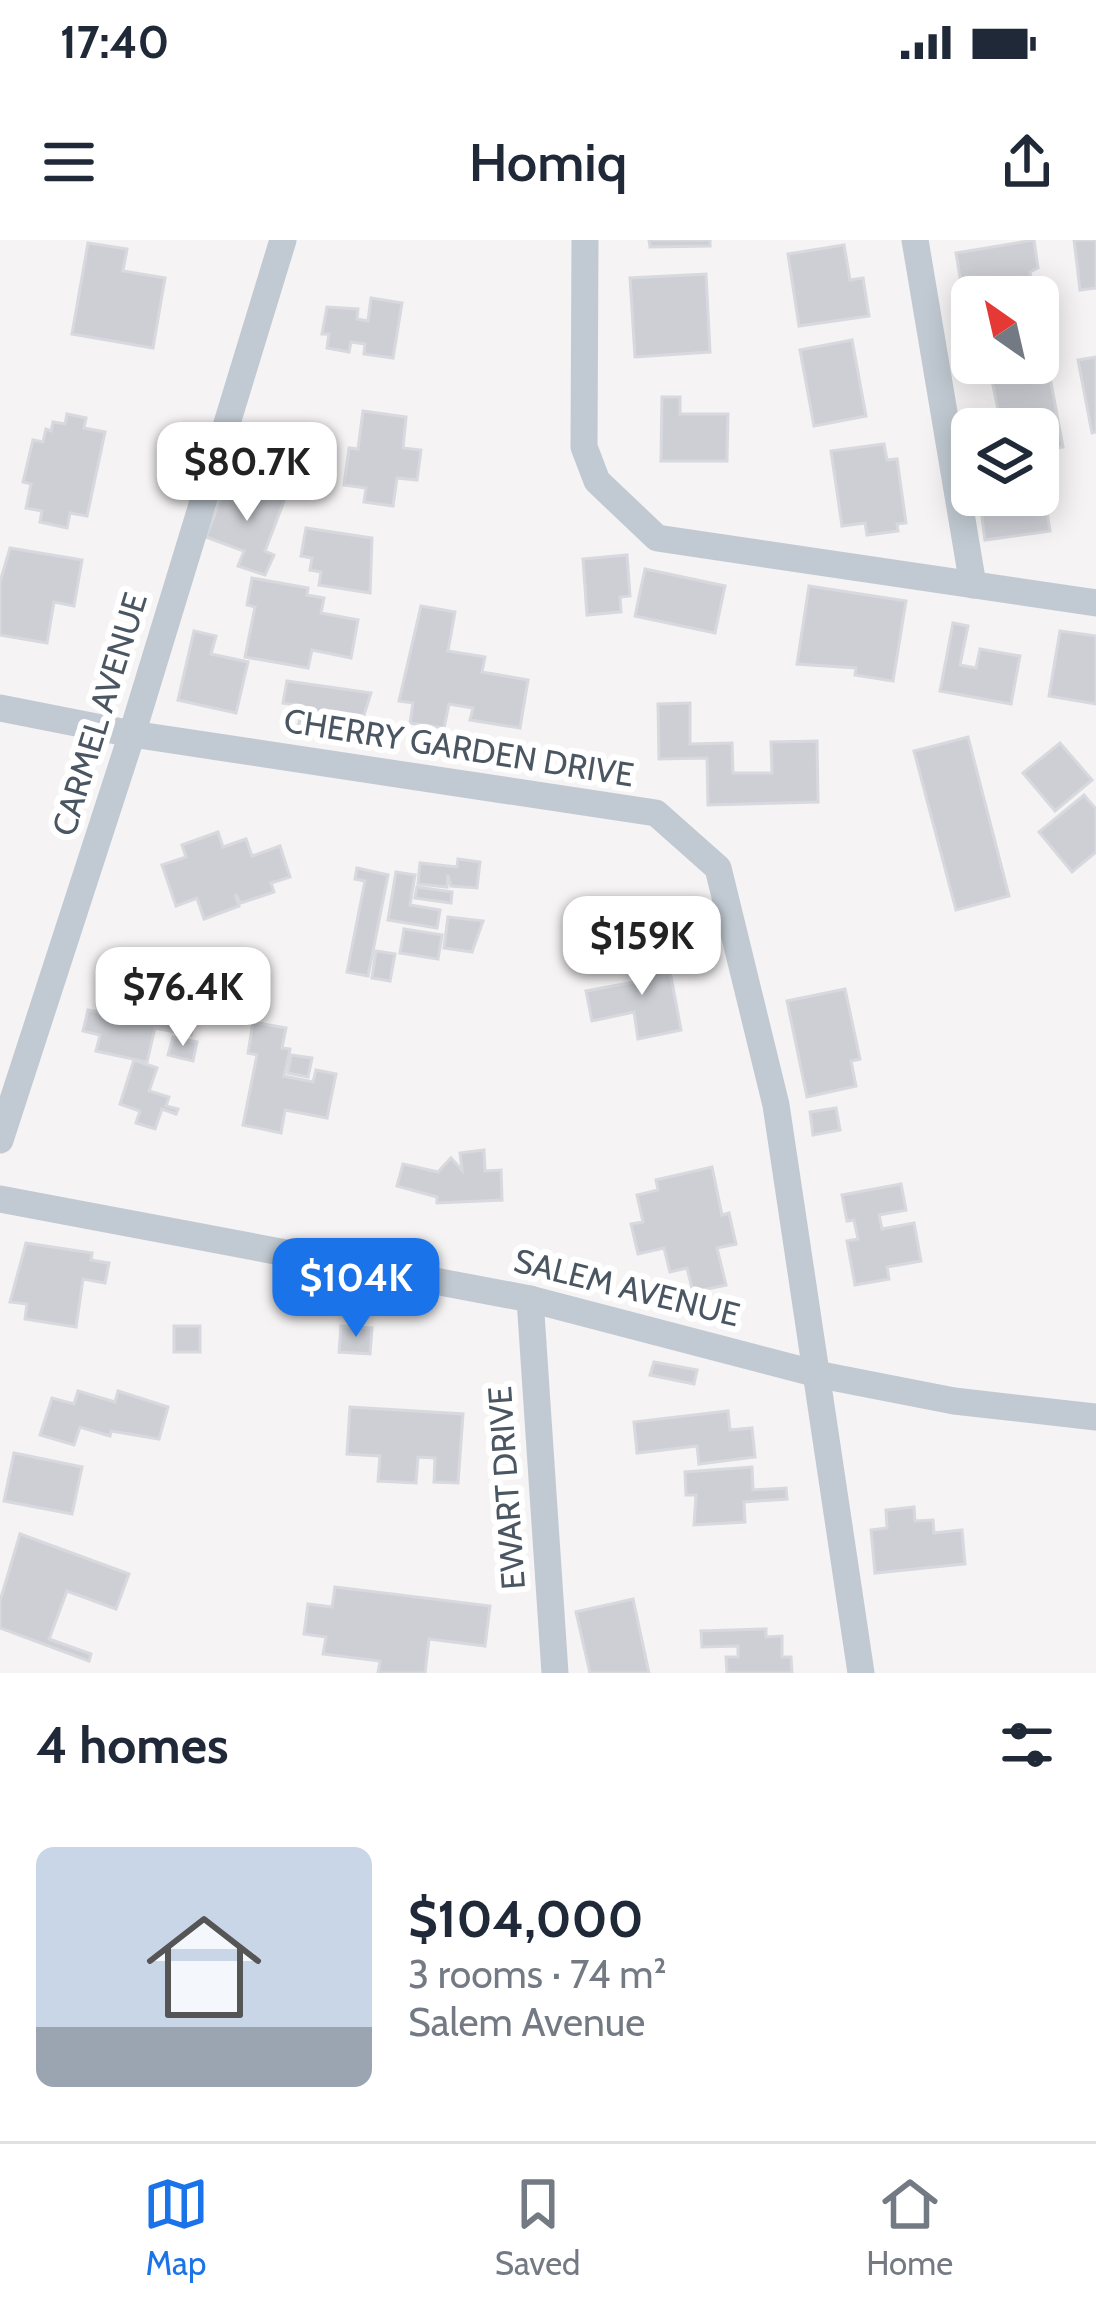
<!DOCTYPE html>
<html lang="en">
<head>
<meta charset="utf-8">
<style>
	:root { --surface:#fff; --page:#f6f6f7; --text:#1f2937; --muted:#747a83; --line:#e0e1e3; --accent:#1a73e8 }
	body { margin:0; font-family:Cabin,sans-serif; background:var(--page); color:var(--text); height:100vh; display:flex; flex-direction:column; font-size:45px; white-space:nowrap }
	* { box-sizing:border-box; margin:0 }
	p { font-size:39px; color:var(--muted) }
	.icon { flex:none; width:66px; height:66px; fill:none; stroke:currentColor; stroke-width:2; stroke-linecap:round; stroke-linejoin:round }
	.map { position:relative; height:1433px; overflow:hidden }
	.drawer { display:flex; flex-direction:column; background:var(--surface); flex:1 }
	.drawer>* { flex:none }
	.needle { width:78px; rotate:326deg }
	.fabs { position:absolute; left:951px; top:36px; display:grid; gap:24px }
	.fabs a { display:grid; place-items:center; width:108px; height:108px; border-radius:18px; background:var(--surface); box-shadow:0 6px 30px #0003; font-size:60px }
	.price { position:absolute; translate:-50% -102px; padding:0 27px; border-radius:24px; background:#fff; color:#222; font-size:39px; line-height:78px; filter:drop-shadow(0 3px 6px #0008) }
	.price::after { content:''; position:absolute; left:50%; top:72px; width:36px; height:27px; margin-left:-18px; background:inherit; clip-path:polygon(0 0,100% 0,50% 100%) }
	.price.on { background:var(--accent); color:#fff }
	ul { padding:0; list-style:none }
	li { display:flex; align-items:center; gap:36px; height:300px; padding:0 36px }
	li span { display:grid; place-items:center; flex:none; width:336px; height:240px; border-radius:18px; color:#555 }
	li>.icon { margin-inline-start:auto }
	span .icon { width:144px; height:144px; fill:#fffc; stroke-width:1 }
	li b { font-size:51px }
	h2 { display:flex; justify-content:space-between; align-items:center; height:144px; padding:0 36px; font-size:51px }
	.status { display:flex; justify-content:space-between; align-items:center; height:84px; padding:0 60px; background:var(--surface); direction:ltr }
	.status svg { height:33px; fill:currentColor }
	header { display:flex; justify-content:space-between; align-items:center; height:156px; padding:0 36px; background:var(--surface); font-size:54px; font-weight:600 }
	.dock { display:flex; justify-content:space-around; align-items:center; height:168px; border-top:3px solid var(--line); background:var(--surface); font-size:33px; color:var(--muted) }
	.dock a { display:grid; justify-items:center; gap:6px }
	.dock .on { color:var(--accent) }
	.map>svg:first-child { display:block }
</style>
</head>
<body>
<div class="status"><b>17:40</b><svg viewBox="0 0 49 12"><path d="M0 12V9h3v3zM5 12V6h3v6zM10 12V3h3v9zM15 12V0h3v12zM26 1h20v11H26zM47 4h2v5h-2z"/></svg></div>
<header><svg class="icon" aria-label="menu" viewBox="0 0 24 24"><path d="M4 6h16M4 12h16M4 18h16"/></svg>Homiq<svg class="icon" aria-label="share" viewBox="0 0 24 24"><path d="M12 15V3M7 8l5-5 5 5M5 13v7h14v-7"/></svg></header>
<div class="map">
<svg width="1096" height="1433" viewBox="0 0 1096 1433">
	<rect width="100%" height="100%" fill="#f5f3f3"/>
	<g fill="#cdcfd5" stroke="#d7d9de" stroke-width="3">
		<polygon points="649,0 710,0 710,6 650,7"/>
		<polygon points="1034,0 1038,28 1030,32 1035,57 972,57 970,96 956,13"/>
		<polygon points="1074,0 1096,0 1096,48 1080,50"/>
		<polygon points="88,3 127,9 123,31 165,38 153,108 72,94"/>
		<polygon points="844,5 850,40 863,38 869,76 799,86 788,14"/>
		<polygon points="706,34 710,112 635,117 630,38"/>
		<polygon points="371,58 402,63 393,118 364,114 365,104 351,102 349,112 327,108 329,94 322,94 327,67 358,69 357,79 368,81"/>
		<polygon points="852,100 866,176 814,186 800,110"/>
		<polygon points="1043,100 1063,207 1038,211 1038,189 1002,189 989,126 1038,123 1038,101"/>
		<polygon points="1096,117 1096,192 1092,193 1078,120"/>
		<polygon points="662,157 680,157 680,174 728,174 727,221 661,221"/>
		<polygon points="363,171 406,177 403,208 421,210 417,240 397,238 393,266 364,262 366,248 344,245 349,208 358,209"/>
		<polygon points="67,174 86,178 84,188 105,192 87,276 70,273 67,288 40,282 42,271 26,268 31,244 23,242 33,200 43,202 46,189 51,191 53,182 65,184"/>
		<polygon points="884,204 887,220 897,219 906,283 897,284 898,291 867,295 865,283 842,286 831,211"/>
		<polygon points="227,242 286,256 265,311 274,315 265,335 238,326 244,311 206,297"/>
		<polygon points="979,255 1031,255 1033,273 1047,272 1050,291 985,300"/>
		<polygon points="306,288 372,298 370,353 319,345 321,332 310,330 312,318 301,316"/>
		<polygon points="10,308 82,320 74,366 54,362 47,403 0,395 0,342"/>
		<polygon points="627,315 630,356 620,357 621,372 587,375 583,319"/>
		<polygon points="645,329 725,346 715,393 635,376"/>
		<polygon points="252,338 308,348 307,355 324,358 321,373 358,380 351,418 312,410 308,428 245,417 255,367 247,365"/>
		<polygon points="809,346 906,361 893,441 855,435 856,428 797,424"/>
		<polygon points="421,366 455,372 448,411 485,417 482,432 528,440 520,488 470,480 473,468 449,464 444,488 410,483 413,463 399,461"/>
		<polygon points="953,383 968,386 960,425 976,428 980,409 1020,416 1011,464 940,451"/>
		<polygon points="194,391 216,396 211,414 248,422 236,473 178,460"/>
		<polygon points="1060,391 1096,396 1096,464 1049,456"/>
		<polygon points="287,441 371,453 355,503 297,494 302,466 283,463"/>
		<polygon points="690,463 690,504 732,503 733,533 772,533 771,502 817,501 818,562 708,565 707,518 659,519 658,464"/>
		<polygon points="968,497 1009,656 956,670 914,511"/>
		<polygon points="1060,503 1092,540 1055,571 1023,533"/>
		<polygon points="1084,555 1096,569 1096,612 1072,632 1039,592"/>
		<polygon points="218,592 223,607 246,599 252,616 280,606 290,637 271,643 274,652 241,663 235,654 239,666 204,679 197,658 176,666 162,625 186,617 182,605"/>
		<polygon points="458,619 480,622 477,648 451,646 448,635 447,647 418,644 420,623 457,627"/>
		<polygon points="357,628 388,635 368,736 347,732 365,641 355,639"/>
		<polygon points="396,632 415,635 410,665 440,670 437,688 388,680"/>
		<polygon points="417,647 452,652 451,663 415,658"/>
		<polygon points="448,677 483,681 472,712 444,708"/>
		<polygon points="404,689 442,695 438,719 400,713"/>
		<polygon points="666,710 681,790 638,799 634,772 592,781 586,751 640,741 635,715"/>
		<polygon points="376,711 395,714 390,741 372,738"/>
		<polygon points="158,717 186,723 183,735 203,739 191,795 155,788 147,822 96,811 100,795 83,791 88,770 98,772 104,744 150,754"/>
		<polygon points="845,749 860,819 851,821 856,846 807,857 787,761"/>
		<polygon points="253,782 286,788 282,808 290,809 284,836 313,842 316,830 336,834 327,878 285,870 281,893 243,885 257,815 248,813"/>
		<polygon points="173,797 197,802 193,821 168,815"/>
		<polygon points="291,815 312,818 308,837 288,833"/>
		<polygon points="134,820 157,828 149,851 169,857 166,866 178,869 176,874 162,869 155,889 136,883 140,871 120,864"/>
		<polygon points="836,868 840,890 813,895 810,872"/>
		<polygon points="484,910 485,931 501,930 502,960 437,963 437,957 397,946 403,924 438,932 451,918 462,930 460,913"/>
		<polygon points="712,927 722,975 729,973 736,1004 717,1008 726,1045 693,1052 687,1028 670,1032 664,1008 638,1014 631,984 643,982 637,955 658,950 656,940"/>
		<polygon points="901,944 906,970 879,975 882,989 914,983 921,1021 887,1027 889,1039 855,1045 847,1001 858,999 854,980 847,981 842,955"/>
		<polygon points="26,1003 92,1013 91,1020 109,1023 105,1043 83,1039 76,1087 25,1079 27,1064 10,1062"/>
		<rect x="174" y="1086" width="26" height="26"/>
		<polygon points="341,1086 372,1088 370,1114 339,1112"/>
		<polygon points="654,1122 697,1130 694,1144 650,1135"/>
		<polygon points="78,1151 115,1162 118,1151 168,1167 159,1199 111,1191 110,1196 80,1187 74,1205 40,1195 52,1158 74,1164"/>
		<polygon points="350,1167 463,1174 458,1243 434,1242 435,1218 418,1217 416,1243 378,1241 380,1216 347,1214"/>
		<polygon points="728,1171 730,1190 752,1188 755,1217 699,1224 697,1206 637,1213 634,1182"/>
		<polygon points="14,1213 82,1227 72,1274 4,1261"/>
		<polygon points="752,1227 753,1250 786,1248 787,1259 744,1262 745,1282 694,1285 696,1255 686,1255 685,1232"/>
		<polygon points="914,1267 915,1281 933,1280 934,1293 962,1290 965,1324 875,1333 871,1290 887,1288 886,1270"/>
		<polygon points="20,1294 129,1334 116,1369 67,1351 49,1399 91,1414 89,1421 0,1388 0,1361"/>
		<polygon points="335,1347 490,1366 485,1406 429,1399 425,1433 378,1433 380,1421 323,1414 326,1397 304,1394 308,1364 332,1367"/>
		<polygon points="633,1359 649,1433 590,1433 576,1372"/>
		<polygon points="766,1389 766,1397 782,1396 782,1417 791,1417 792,1433 727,1433 726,1417 738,1417 738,1406 702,1407 701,1391"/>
	</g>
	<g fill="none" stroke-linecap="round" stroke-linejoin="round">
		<g stroke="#c1cad2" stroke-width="27">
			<polyline points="585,0 584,207 597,241 657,298 1096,363"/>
			<polyline points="915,0 973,345"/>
			<polyline points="0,468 132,494 656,573 718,628 776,865 861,1433"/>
			<polyline points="0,900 132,494 283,0"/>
			<polyline points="0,959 530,1059 821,1135 954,1161 1096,1177"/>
			<polyline points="530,1059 555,1433"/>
		</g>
	</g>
	<g text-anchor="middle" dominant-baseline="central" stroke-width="12" stroke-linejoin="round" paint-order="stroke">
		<g font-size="33" fill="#4a5661" stroke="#fff">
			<text transform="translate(99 474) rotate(-73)">CARMEL AVENUE</text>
			<text transform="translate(459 507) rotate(9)">CHERRY GARDEN DRIVE</text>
			<text transform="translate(627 1047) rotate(14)">SALEM AVENUE</text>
			<text transform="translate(506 1248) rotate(-94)">EWART DRIVE</text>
		</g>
	</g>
</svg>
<div class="fabs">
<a><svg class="needle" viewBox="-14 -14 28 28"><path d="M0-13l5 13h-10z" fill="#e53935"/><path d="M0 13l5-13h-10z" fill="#747a83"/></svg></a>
<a><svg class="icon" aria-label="layers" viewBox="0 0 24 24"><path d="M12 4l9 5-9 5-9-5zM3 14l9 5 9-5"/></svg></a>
</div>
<b class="price" style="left:247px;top:284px">$80.7K</b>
<b class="price" style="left:642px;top:758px">$159K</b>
<b class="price" style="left:183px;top:809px">$76.4K</b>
<b class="price on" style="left:356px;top:1100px">$104K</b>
</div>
<section class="drawer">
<h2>4 homes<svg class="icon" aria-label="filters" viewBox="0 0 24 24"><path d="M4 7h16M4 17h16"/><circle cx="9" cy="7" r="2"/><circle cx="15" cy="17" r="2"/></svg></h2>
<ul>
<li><span style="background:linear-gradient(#c9d6e8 75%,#9aa5b1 0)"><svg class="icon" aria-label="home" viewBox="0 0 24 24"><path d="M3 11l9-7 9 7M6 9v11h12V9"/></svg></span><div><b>$104,000</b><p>3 rooms · 74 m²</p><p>Salem Avenue</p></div></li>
</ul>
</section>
<nav class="dock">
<a class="on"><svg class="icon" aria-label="map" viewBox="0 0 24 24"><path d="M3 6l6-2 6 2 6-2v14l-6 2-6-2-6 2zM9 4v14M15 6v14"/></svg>Map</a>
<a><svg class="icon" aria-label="saved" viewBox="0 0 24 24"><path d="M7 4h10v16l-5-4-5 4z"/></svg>Saved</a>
<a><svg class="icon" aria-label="home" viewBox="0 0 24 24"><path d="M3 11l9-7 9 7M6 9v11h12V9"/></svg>Home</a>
</nav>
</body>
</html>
